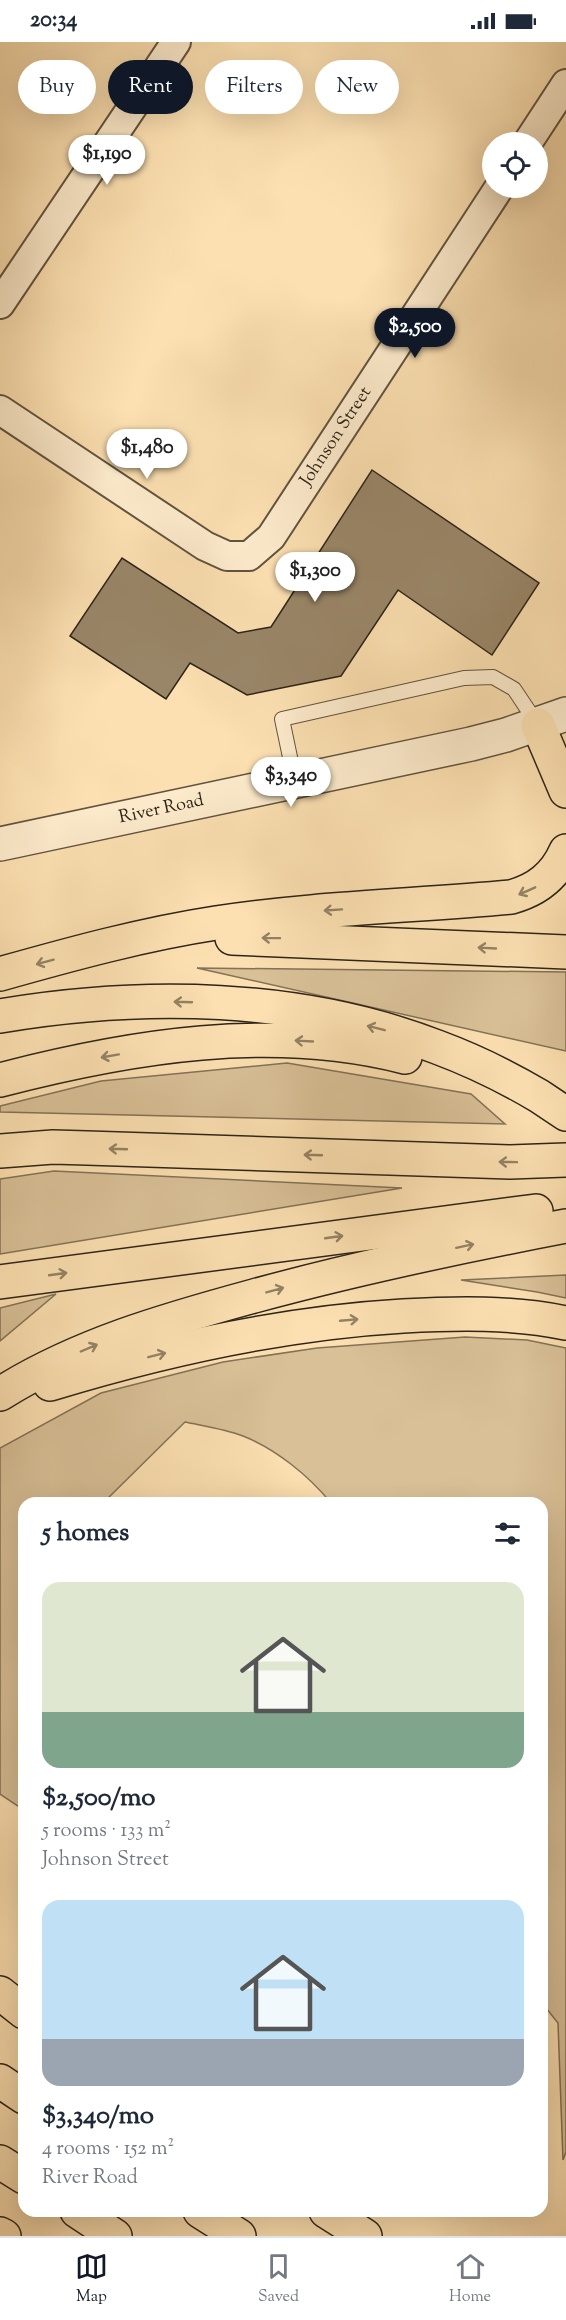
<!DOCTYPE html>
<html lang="en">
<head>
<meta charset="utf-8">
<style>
	:root { --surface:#fff; --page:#f6f6f7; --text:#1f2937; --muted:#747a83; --line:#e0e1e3; --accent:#111827 }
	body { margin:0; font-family:"Sorts Mill Goudy",serif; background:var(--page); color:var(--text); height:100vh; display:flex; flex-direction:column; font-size:22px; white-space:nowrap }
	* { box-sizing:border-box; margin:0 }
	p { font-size:20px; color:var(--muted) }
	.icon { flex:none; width:33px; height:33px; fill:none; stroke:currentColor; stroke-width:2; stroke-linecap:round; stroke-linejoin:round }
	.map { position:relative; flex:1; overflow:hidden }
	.details { position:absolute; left:18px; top:1455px; width:530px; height:720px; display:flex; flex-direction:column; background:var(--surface); border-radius:18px; box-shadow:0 6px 24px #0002 }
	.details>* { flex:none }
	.hud { position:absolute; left:18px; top:18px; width:531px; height:54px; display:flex; gap:12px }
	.tools { position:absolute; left:482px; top:90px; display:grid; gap:12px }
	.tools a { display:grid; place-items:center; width:66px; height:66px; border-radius:50%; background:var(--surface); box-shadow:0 6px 24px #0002; font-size:30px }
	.price { position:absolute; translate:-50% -51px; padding:0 14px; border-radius:21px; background:#fff; color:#222; font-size:20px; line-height:39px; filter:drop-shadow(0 2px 3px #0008) }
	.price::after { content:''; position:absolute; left:50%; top:36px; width:18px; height:14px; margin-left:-9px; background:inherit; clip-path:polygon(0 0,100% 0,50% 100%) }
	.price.selected { background:var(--accent); color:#fff }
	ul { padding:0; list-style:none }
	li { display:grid; align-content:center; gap:12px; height:318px; padding:0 24px }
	li span { display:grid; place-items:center; height:186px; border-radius:18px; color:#555 }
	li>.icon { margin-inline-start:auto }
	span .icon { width:108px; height:108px; fill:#fffc; stroke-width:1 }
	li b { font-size:26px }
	h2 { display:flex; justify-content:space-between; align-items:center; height:72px; padding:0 24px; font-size:26px }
	.tag { padding:0 21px; border-radius:27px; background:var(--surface); box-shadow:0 6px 24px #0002; font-size:21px; line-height:54px }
	.tag.selected { background:var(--accent); color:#fff }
	.status { display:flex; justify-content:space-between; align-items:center; height:42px; padding:0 30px; background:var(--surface); direction:ltr }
	.status svg { height:16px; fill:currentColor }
	.tabs { display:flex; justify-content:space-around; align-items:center; height:84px; border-top:2px solid var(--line); background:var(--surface); font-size:16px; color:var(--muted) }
	.tabs a { display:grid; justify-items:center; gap:3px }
	.tabs .selected { color:var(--accent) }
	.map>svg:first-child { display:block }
</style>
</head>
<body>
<div class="status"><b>20:34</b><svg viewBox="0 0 49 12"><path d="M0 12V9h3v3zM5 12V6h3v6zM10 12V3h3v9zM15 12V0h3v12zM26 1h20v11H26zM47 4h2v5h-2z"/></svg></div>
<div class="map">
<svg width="566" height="2194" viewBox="0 0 566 2194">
	<rect width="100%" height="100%" fill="#fce0b1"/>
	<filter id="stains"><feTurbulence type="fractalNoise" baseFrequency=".00333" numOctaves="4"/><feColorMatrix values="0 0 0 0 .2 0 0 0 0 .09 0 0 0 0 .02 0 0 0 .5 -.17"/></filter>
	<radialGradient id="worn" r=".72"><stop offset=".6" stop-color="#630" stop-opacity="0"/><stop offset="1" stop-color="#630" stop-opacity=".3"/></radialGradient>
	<g fill="#d9c097" stroke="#837258" stroke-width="1.5">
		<polygon points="197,926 566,930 566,1009"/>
		<polygon points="287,1021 471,1052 505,1082 0,1070 0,1064 101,1039"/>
		<polygon points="54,1129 402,1146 0,1212 0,1137"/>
		<polygon points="566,1233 566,1256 537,1250 461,1238"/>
		<polygon points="56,1252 0,1299 0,1266"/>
		<path d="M465,1295L527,1298L566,1306V2110L563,2118L558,1981L542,1961V1461H331C309,1434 276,1407 243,1394C225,1387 204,1384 185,1380L103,1461H24V1768L0,1752V1406L101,1351L223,1320L317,1306Z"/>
	</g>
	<polygon fill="#998668" stroke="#2d2419" stroke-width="1.5" points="372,428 539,541 492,613 398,548 341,634 247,653 190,621 166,657 70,594 122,516 238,591 271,585"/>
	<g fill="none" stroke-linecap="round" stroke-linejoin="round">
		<defs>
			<polyline id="service" points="295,739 282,677 464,636 493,635 514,647 538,683"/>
			<g id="minor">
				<polyline points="528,100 566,42"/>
				<polyline points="0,262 176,0"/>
				<path id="s1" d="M0,368L205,504L227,514H249L271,495L499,146"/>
			</g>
			<g id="tertiary">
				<path id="s2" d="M0,802L471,702L506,693L566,672"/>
			</g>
			<g id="motorway">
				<polyline points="538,683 566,749"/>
				<polyline points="232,896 566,910"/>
				<path d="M0,932C71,912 144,892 216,881C314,866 413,864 511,855C537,848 555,834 566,809"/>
				<path d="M0,974C142,950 300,952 437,1005C472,1018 507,1035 539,1054C548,1060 557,1066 566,1072"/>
				<path d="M0,1038C131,1004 271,981 405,1015"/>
				<polyline points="0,1109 53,1105 87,1106 510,1120 566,1118"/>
				<polyline points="0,1240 536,1169"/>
				<path d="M50,1342C165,1307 283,1281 403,1274C458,1271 512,1270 566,1281"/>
				<path d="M0,1352C78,1303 166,1278 254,1254C357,1226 461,1204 566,1184"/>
				<polyline points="0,1951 24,1970"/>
				<polyline points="0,2039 24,2055"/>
				<polyline points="0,2120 24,2135"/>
				<polyline points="77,2169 115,2194"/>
				<polyline points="200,2169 239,2194"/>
				<polyline points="326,2169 365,2194"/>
				<polyline points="0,2192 4,2194"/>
			</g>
		</defs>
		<use href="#service" stroke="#61533f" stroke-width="16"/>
		<use href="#minor" stroke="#61533f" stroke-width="32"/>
		<use href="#tertiary" stroke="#61533f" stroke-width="36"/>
		<use href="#motorway" stroke="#2d2419" stroke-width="36"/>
		<use href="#service" stroke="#fdebcc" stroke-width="14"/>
		<use href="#minor" stroke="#fdebcc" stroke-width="28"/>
		<use href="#tertiary" stroke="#fdebcc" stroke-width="33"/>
		<use href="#motorway" stroke="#fce0b1" stroke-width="33"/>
	</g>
	<defs><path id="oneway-shaft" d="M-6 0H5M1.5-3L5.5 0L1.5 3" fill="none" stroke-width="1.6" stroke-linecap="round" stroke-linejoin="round" transform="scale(1.5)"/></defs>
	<g stroke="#948265">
		<use href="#oneway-shaft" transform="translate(527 849) rotate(156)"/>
		<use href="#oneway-shaft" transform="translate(333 868) rotate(176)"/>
		<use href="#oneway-shaft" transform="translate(271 896) rotate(-179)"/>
		<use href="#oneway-shaft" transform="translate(487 906) rotate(-177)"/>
		<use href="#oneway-shaft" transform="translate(45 920) rotate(165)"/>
		<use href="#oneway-shaft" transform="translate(183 960) rotate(-178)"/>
		<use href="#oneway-shaft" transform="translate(376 986) rotate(-166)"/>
		<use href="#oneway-shaft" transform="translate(304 999) rotate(-177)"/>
		<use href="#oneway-shaft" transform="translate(110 1014) rotate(170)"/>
		<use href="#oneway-shaft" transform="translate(118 1107) rotate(-178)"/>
		<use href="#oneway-shaft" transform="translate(313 1113) rotate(-178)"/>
		<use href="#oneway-shaft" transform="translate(508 1120) rotate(-179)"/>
		<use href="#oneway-shaft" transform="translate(334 1195) rotate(-8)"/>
		<use href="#oneway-shaft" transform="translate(465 1204) rotate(-12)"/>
		<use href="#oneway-shaft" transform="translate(58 1232) rotate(-8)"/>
		<use href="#oneway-shaft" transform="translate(275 1248) rotate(-15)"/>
		<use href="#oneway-shaft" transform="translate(349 1278) rotate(-5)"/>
		<use href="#oneway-shaft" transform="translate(89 1306) rotate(-23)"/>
		<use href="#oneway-shaft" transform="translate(157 1313) rotate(-14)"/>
	</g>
	<g text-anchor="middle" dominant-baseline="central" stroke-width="5" stroke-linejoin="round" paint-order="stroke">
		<g font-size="18" fill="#2d2419" stroke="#fdebcc">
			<text stroke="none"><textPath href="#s1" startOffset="441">Johnson Street</textPath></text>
			<text stroke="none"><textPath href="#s2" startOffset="165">River Road</textPath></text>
		</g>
	</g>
	<rect width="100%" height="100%" filter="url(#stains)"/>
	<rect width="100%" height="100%" fill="url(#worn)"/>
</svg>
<div class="tools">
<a><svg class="icon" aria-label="locate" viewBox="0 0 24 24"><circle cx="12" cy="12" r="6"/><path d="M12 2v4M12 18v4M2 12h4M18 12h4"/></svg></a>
</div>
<b class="price" style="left:107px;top:144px">$1,190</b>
<b class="price selected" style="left:415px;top:317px">$2,500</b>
<b class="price" style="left:147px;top:438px">$1,480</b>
<b class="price" style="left:315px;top:561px">$1,300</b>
<b class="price" style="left:291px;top:766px">$3,340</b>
<div class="hud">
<a class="tag">Buy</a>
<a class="tag selected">Rent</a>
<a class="tag">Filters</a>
<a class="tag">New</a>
</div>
<section class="details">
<h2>5 homes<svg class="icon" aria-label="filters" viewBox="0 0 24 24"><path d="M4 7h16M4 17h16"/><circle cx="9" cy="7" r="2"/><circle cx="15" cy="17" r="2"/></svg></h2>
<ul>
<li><span style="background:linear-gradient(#dfe7d0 70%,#7fa58c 0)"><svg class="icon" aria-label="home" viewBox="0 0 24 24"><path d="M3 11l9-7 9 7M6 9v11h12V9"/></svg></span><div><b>$2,500/mo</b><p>5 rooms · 133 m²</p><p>Johnson Street</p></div></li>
<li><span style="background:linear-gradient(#bfe0f5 75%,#9aa5b1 0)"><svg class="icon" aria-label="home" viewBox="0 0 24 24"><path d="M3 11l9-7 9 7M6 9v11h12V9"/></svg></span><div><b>$3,340/mo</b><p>4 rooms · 152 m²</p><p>River Road</p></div></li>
</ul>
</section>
</div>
<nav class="tabs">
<a class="selected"><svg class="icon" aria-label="map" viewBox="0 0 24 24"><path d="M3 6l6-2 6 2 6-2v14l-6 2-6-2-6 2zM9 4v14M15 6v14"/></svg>Map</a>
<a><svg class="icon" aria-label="saved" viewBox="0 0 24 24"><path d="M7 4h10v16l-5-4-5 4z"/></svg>Saved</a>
<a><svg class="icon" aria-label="home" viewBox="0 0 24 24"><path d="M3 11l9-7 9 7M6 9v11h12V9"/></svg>Home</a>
</nav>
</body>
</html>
